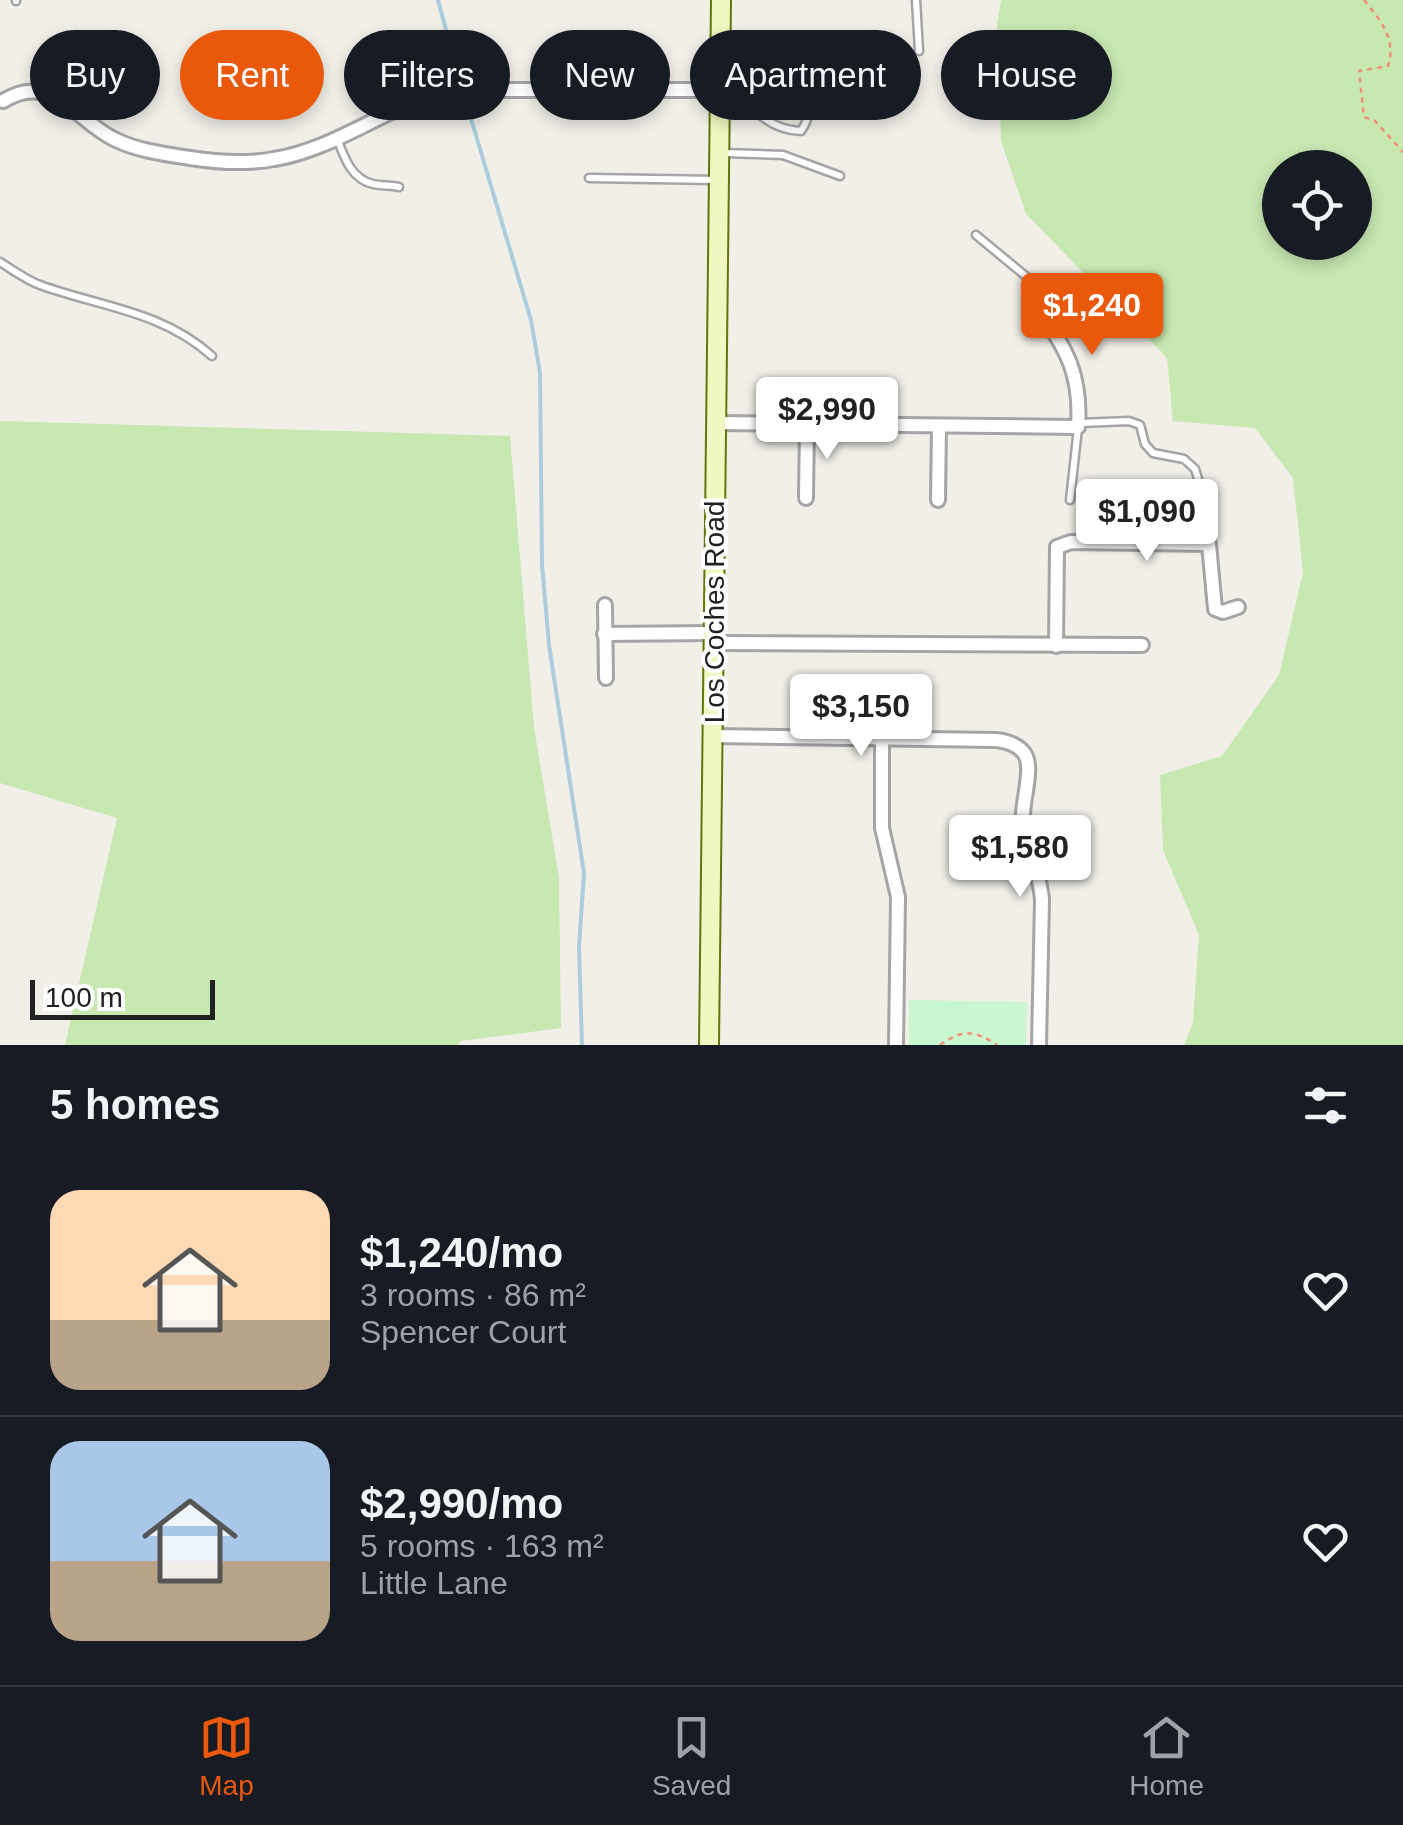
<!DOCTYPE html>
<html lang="en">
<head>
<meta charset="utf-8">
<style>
	:root { --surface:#171b24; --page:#242831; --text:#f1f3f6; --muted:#9ea1a6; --line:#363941; --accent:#ea580c }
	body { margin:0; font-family:Helvetica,sans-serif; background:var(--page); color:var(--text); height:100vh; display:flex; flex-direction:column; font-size:38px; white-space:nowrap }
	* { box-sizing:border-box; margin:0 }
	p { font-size:32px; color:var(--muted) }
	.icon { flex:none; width:55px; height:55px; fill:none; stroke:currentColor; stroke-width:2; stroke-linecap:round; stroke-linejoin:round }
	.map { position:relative; height:1045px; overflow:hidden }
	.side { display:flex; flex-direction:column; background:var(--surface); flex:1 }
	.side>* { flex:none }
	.hud { position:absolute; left:30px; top:30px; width:1345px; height:90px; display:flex; gap:20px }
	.fabs { position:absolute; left:1262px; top:150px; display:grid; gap:20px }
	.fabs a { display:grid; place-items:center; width:110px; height:110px; border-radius:50%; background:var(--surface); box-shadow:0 5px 15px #0003; font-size:50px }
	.scale { position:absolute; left:30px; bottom:25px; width:185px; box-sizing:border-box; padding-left:10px; border:5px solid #212121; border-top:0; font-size:28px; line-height:35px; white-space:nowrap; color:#212121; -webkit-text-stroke:8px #fff; paint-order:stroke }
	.price { position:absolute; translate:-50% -85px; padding:0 22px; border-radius:10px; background:#fff; color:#222; font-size:32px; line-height:65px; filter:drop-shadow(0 2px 5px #0008) }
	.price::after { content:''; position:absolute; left:50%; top:60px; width:30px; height:22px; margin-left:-15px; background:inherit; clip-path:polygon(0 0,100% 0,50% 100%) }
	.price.active { background:var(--accent); color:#fff }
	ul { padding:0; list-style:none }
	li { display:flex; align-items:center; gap:30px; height:250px; padding:0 50px }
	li+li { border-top:2px solid var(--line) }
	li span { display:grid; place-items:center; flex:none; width:280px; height:200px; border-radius:30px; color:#555 }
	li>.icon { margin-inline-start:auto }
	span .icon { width:120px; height:120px; fill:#fffc; stroke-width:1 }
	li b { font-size:42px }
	h2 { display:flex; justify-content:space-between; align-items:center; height:120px; padding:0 50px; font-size:42px }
	.pill { padding:0 35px; border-radius:45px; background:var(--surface); box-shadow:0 5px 15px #0003; font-size:35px; line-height:90px }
	.pill.active { background:var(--accent); color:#fff }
	.dock { display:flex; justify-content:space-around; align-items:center; height:140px; border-top:2px solid var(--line); background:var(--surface); font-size:28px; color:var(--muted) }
	.dock a { display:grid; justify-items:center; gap:5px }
	.dock .active { color:var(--accent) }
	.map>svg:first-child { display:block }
</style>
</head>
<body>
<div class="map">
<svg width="1403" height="1045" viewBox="0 0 1403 1045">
	<rect width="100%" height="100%" fill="#f1efe8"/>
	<g fill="#c8e8b2" fill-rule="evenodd">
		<path d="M1001,0H1403V1045H1184L1193,1022L1199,935L1163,850L1160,775L1222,756L1279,675L1303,572L1293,478L1255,428L1173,421L1167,358L1026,214L1001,141L997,24ZM1280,168H1355V242H1280Z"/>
		<polygon points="0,421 510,436 534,727 559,877 561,1028 461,1041 458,1045 65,1045 117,818 0,783"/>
	</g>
	<polygon fill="#c9f7d1" points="909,1000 1027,1002 1026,1045 909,1045"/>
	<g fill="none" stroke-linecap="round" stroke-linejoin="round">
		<g stroke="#abcddc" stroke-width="4">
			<polyline points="438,0 460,82"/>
			<polyline points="466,102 531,320 540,373 542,564 549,645 584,873 579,947 582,1045"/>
		</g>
		<defs>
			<g id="lane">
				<polyline points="916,0 919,51"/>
				<polyline points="16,1 16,0"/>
				<polyline points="724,82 863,82 865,73"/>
				<path d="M724,97L746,98C759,118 777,130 801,131C810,118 812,105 801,92H768L746,98"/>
				<path d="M337,138C344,157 351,179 373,184C382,186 390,185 399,187"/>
				<polyline points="724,153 783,155 840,176"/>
				<polyline points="589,178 717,180"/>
				<polyline points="976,235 1028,278 1034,292"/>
				<path d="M0,262C13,270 26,280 40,285C101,307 162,311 212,356"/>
				<polyline points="1080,423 1129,421 1140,425 1145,444 1153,453 1184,459 1195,469 1208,512"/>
				<polyline points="1070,500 1078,428"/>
			</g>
			<g id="street">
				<path d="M3,101C53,70 76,122 116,140C139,151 165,154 190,158C216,162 248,164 274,159C337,149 389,104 452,90H718"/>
				<path d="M715,423L1078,427C1082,367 1062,345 1031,297L1034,294"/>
				<polyline points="806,498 807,425"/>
				<polyline points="938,500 939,426"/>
				<polyline points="605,605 606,678"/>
				<polyline points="604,634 714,633"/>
				<polyline points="714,643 1142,645"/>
				<polyline points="1056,646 1057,547 1071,542 1209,544 1215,609 1223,612 1238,607"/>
				<path d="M714,736L996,740C1006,741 1017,744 1024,753C1034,766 1023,798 1023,815C1024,844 1040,870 1042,900L1039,1045"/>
				<polyline points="882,738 882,828 898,897 896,1045"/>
			</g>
			<polyline id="secondary" points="709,1045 721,0"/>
		</defs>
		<use href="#lane" stroke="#a5a5a5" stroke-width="11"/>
		<use href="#street" stroke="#a5a5a5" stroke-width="18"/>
		<use href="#secondary" stroke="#61760b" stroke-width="22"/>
		<g stroke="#f38e77" stroke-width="2.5" stroke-dasharray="5 5" stroke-linecap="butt">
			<path d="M1364,0C1380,20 1397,39 1388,66L1359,71L1364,117L1375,121L1403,152"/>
			<path d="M940,1045C962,1029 975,1030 997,1045"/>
		</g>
		<use href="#lane" stroke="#fff" stroke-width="6"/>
		<use href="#street" stroke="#fff" stroke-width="12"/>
		<use href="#secondary" stroke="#f0f7c0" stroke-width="18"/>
	</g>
	<g text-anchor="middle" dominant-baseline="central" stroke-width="8" stroke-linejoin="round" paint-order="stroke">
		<g font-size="28" fill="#212121" stroke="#fff">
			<text transform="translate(714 612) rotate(-90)">Los Coches Road</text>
		</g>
	</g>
</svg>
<div class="fabs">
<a><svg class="icon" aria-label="locate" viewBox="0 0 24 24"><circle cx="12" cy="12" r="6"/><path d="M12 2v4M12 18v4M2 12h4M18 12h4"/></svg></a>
</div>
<div class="scale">100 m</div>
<b class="price active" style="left:1092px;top:358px">$1,240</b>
<b class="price" style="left:827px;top:462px">$2,990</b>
<b class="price" style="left:1147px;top:564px">$1,090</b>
<b class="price" style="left:861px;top:759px">$3,150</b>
<b class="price" style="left:1020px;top:900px">$1,580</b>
<div class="hud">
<a class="pill">Buy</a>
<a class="pill active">Rent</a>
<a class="pill">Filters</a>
<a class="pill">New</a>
<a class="pill">Apartment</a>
<a class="pill">House</a>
</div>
</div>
<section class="side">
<h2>5 homes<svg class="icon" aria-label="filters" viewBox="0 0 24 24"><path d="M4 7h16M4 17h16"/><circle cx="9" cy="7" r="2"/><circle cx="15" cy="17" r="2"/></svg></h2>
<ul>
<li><span style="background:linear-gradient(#ffd9b3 65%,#b9a48a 0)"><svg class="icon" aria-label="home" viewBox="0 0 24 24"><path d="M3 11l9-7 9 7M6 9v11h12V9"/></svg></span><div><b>$1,240/mo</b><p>3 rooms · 86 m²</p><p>Spencer Court</p></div><svg class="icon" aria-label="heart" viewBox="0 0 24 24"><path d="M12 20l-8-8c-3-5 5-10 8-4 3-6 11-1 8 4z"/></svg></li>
<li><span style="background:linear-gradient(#a9c7e8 60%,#b9a48a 0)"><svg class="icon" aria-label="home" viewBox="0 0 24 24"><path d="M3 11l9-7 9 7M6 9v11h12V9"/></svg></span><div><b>$2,990/mo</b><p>5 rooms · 163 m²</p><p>Little Lane</p></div><svg class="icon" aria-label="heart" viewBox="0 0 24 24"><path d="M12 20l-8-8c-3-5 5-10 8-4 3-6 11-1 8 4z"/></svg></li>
</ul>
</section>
<nav class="dock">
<a class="active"><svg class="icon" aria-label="map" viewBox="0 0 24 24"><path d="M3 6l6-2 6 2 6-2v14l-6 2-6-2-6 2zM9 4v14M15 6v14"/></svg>Map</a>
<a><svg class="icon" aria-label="saved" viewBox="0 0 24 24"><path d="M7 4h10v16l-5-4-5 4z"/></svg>Saved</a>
<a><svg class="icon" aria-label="home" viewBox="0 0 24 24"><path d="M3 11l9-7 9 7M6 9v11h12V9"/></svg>Home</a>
</nav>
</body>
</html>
